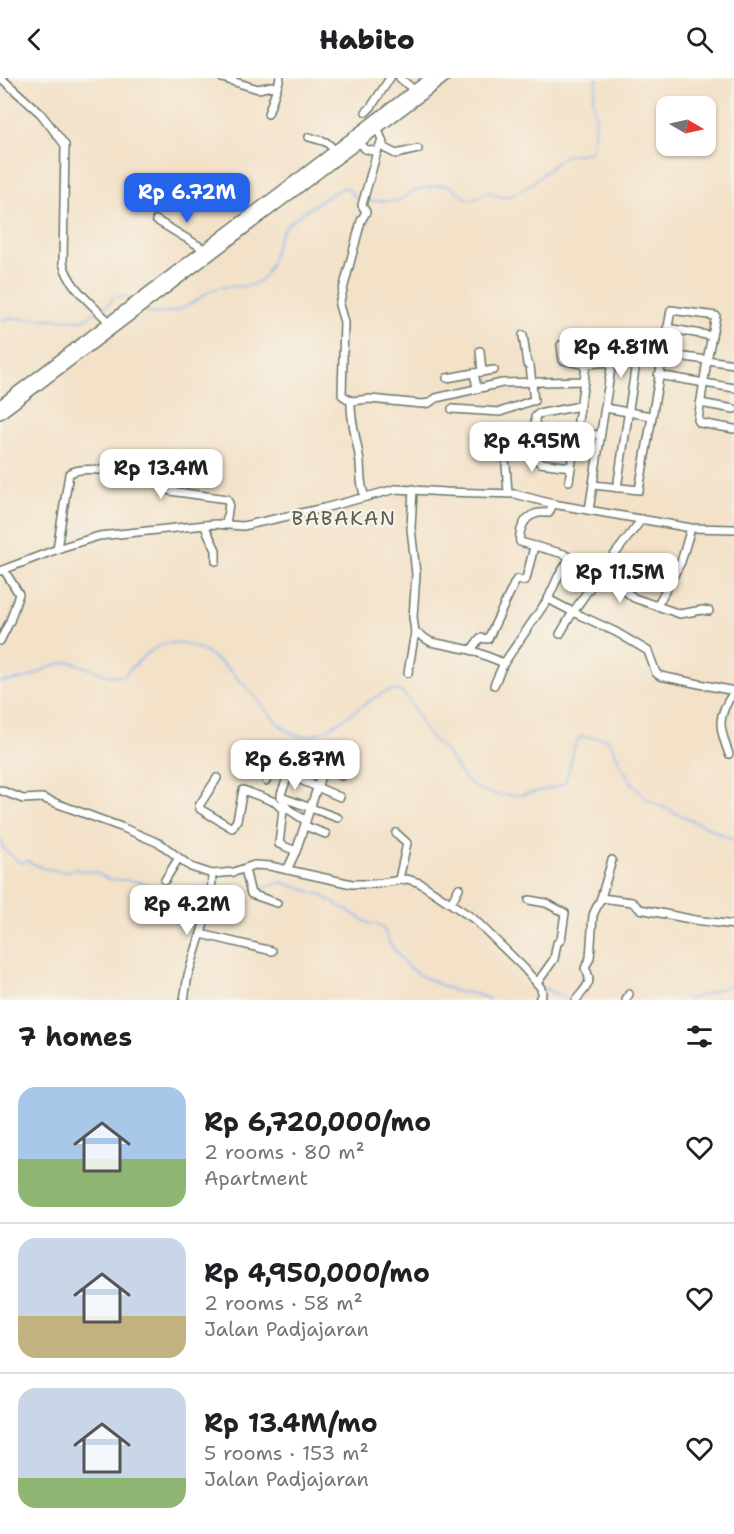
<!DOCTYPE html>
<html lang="en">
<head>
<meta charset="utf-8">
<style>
	:root { --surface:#fff; --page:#f2f2f2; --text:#202124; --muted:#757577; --line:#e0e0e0; --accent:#2563eb }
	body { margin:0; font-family:"Shantell Sans",sans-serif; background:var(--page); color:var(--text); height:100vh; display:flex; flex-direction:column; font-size:22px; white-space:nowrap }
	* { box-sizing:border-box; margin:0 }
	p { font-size:20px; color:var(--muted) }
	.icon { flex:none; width:33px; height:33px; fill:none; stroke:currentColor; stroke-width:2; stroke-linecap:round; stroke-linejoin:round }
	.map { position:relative; height:922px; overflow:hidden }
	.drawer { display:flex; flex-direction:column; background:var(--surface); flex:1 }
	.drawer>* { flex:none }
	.needle { width:39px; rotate:99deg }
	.tools { position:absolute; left:656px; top:18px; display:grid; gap:12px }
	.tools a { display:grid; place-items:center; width:60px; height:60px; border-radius:12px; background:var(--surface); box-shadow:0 2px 4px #0004; font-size:30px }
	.price { position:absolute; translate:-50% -51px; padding:0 14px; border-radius:12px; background:#fff; color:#222; font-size:20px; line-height:39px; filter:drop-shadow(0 2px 3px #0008) }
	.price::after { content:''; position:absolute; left:50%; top:36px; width:18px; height:14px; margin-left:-9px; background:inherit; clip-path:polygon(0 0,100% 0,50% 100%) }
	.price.on { background:var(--accent); color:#fff }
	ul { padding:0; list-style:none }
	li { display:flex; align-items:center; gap:18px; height:150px; padding:0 18px }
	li+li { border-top:2px solid var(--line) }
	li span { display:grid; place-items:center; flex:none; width:168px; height:120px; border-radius:18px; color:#555 }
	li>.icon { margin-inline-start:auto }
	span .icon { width:72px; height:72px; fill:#fffc; stroke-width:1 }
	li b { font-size:26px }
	h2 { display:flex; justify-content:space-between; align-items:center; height:72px; padding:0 18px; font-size:26px }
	header { display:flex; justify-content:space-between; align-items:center; height:78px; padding:0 18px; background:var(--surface); font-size:27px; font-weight:800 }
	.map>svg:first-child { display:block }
</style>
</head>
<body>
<header><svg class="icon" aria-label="back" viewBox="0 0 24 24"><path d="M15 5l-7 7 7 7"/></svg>Habito<svg class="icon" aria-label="search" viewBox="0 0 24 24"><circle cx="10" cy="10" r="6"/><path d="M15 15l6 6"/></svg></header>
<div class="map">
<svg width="734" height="922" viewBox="0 0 734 922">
	<rect width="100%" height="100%" fill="#f7f3e8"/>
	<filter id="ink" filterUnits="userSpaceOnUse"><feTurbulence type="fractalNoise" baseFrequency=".0167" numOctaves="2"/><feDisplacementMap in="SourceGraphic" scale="12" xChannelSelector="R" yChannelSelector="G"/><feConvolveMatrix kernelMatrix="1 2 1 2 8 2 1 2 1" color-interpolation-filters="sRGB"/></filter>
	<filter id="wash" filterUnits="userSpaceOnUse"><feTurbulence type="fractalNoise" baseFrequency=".008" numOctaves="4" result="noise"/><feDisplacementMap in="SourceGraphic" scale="24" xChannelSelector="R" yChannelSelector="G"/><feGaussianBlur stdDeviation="1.35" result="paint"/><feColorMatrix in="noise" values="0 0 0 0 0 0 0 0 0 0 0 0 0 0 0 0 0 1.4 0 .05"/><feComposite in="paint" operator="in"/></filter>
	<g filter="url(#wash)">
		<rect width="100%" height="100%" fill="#f3e1c8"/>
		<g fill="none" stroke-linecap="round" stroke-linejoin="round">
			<g stroke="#86b6f1" stroke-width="1.5">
				<polyline points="366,123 398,123 414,113 440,107 450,108 466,120 470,121 475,121 488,114 501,119 510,118 531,106 564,78 591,74 596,43 593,20 598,0"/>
				<polyline points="100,232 108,227 114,219 125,218 131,222"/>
				<path d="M144,232L151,236C165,235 178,234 190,226C200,221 207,213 218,210C230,206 247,212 258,204C275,192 272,163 286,148C298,136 329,117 344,109C352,111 353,121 361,122"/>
				<polyline points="0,244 8,240 82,242 96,234"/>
				<path d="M0,604L25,601L54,587L72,584L110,598H123C133,589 143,578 154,571C189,547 236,596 256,620C267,633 277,648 292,655C326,673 378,600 401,614C409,618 420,643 425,652C429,660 438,665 444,672C453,682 457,695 468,704C497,727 533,716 564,706C572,691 571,668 580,659L605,660L612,667L621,688L635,709L648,722L734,762"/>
				<polyline points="0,761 3,770 21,786 26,782 42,790 64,794 73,791 94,794 109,801 136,803 174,813 185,809 208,808"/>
				<polyline points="213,810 247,812"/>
				<polyline points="252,812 259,812 281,804 321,817 370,846 376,846 383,850 390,866 406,887 419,897 454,913 476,916 490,922"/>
				<polyline points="544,912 545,910 566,922"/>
				<polyline points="688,922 734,906"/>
			</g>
		</g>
	</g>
	<g filter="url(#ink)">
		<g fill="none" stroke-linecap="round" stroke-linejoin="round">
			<defs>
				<g id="minor">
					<path d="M1,0L41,36L65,67L63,185C69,209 92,226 108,243"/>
					<polyline points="222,0 258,11 272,8 276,10"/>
					<polyline points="400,0 415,13"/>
					<polyline points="366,34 371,29 390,0"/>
					<polyline points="268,36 280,0"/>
					<polyline points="309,59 326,64 335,72"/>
					<polyline points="382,62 384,70 396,76 418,71"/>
					<polyline points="360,64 365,71 377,74"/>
					<polyline points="156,142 204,171"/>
					<polyline points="667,250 712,258"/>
					<polyline points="523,257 527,286 530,288 534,323"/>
					<polyline points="561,267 563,282 586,287"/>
					<polyline points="480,273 482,294"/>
					<polyline points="658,297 734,310"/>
					<polyline points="447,300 474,295"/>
					<polyline points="477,310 474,295 494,292"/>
					<polyline points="351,323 370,321 422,326 429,325 436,320 502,305 584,303 586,286 612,284"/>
					<polyline points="700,325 734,331"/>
					<polyline points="605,330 651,338"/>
					<polyline points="452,331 500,334 534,322"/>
					<polyline points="536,361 564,355 600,357"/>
					<polyline points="539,361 574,368"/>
					<polyline points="506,387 508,415"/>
					<polyline points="571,389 540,385 537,382 535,339 538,336 580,328"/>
					<polyline points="569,403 584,303"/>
					<polyline points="593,407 639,412 671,232 716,238 707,282 734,286"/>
					<polyline points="617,410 638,272"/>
					<polyline points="413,411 411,450 416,496 413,539 415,554 431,564 471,572 504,585"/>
					<path d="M365,419C360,407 361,397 360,385C358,364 350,344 351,323L342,317L344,244L339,227L361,143L366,134L362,127L377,74L382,62L377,49"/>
					<path d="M553,426L549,435C545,435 539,434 535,436C524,439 518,454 520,464L564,476L574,483L601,494L634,520L680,536L702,532L709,533"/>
					<polyline points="589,432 613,277 617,270 707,282 698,342 700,345 734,351"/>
					<polyline points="642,441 601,494 573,534 616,554 648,573 656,595 660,598 734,613"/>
					<polyline points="204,447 216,472 216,483"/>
					<path d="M57,471L69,396C85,384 141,400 162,402L166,405L170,413L227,421L229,425L226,447"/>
					<polyline points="0,493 63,469 99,458 215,446 243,448 324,430 396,411 446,414 515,416 553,426 663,445 691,450 734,451"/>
					<polyline points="548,521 558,499 570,480"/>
					<polyline points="657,528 681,484 691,450"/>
					<polyline points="0,563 10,543 19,516 4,492"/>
					<polyline points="471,572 480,560 488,561 515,504 517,501 523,503 526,501 534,469"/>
					<polyline points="408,595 415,554"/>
					<polyline points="494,607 504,585 548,521 573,534 560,556"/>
					<polyline points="278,672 342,698"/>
					<path d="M729,676C719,649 716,639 734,614"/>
					<polyline points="288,698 281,716 281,719 338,740"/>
					<polyline points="217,700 199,728 200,731 232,750 237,742 243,712 275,724 283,732 279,766 296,773"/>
					<polyline points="266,703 271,693 273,693 296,700 340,719"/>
					<polyline points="0,712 23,721 42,720 121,749 161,766 191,789 212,796 234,794 254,787 270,788 352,806 375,806 407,801 420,805 474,841 524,890 541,910 542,915 539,922"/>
					<polyline points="283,724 288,731 306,743"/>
					<polyline points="305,748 326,756"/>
					<polyline points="396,755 407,765 399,801"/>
					<polyline points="245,791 251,816 277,825"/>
					<polyline points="287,792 296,773 324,689"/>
					<polyline points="165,802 178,781"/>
					<polyline points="601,820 632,824 640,831 695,842 734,847"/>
					<polyline points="529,822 546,825 565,835 561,862 557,865 554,881 537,905"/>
					<polyline points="451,825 459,810"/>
					<polyline points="201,856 272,873"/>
					<polyline points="184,922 188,897 211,823 212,796"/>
					<path d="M576,922C586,909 594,905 585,890L590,880L593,837L601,820L612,782"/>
					<polyline points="626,922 629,916"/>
				</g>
				<g id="major">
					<polyline points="0,327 430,0"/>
					<polyline points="0,336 444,0"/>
				</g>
			</defs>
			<use href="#minor" stroke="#697668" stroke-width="10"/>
			<use href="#major" stroke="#697668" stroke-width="12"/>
			<use href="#minor" stroke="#fff" stroke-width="7"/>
			<use href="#major" stroke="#fff" stroke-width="9"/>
		</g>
	</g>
	<g text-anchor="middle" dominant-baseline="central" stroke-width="5" stroke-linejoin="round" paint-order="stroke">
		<g font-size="20" letter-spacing="1.5" fill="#5f5c54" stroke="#f7f3e8">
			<text x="344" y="440">BABAKAN</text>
		</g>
	</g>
</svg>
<div class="tools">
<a><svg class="needle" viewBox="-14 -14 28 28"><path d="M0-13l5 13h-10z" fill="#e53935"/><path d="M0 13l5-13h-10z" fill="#757577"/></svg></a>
</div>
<b class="price on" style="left:187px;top:146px">Rp 6.72M</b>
<b class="price" style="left:621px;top:301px">Rp 4.81M</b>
<b class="price" style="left:532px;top:395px">Rp 4.95M</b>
<b class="price" style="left:161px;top:422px">Rp 13.4M</b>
<b class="price" style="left:620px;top:526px">Rp 11.5M</b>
<b class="price" style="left:295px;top:713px">Rp 6.87M</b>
<b class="price" style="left:187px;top:858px">Rp 4.2M</b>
</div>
<section class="drawer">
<h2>7 homes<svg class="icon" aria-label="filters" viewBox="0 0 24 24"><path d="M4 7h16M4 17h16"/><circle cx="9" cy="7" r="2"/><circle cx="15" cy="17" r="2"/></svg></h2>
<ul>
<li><span style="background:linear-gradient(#a9c7e8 60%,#8fb573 0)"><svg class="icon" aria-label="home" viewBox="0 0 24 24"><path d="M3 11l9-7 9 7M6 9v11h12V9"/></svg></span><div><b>Rp 6,720,000/mo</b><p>2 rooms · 80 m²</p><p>Apartment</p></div><svg class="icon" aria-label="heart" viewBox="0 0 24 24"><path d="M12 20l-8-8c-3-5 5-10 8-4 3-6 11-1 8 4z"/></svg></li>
<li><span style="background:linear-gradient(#c9d6e8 65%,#c2b280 0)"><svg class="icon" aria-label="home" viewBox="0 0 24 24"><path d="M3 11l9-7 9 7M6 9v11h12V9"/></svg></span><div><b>Rp 4,950,000/mo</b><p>2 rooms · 58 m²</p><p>Jalan Padjajaran</p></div><svg class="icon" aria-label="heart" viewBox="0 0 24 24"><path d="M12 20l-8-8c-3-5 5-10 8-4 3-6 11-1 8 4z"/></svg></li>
<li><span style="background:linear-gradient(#c9d6e8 75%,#8fb573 0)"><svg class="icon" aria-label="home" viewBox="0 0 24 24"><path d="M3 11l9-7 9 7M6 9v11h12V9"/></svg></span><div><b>Rp 13.4M/mo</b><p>5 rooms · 153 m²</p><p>Jalan Padjajaran</p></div><svg class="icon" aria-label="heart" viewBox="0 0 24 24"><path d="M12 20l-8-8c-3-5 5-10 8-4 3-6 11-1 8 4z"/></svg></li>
</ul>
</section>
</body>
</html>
